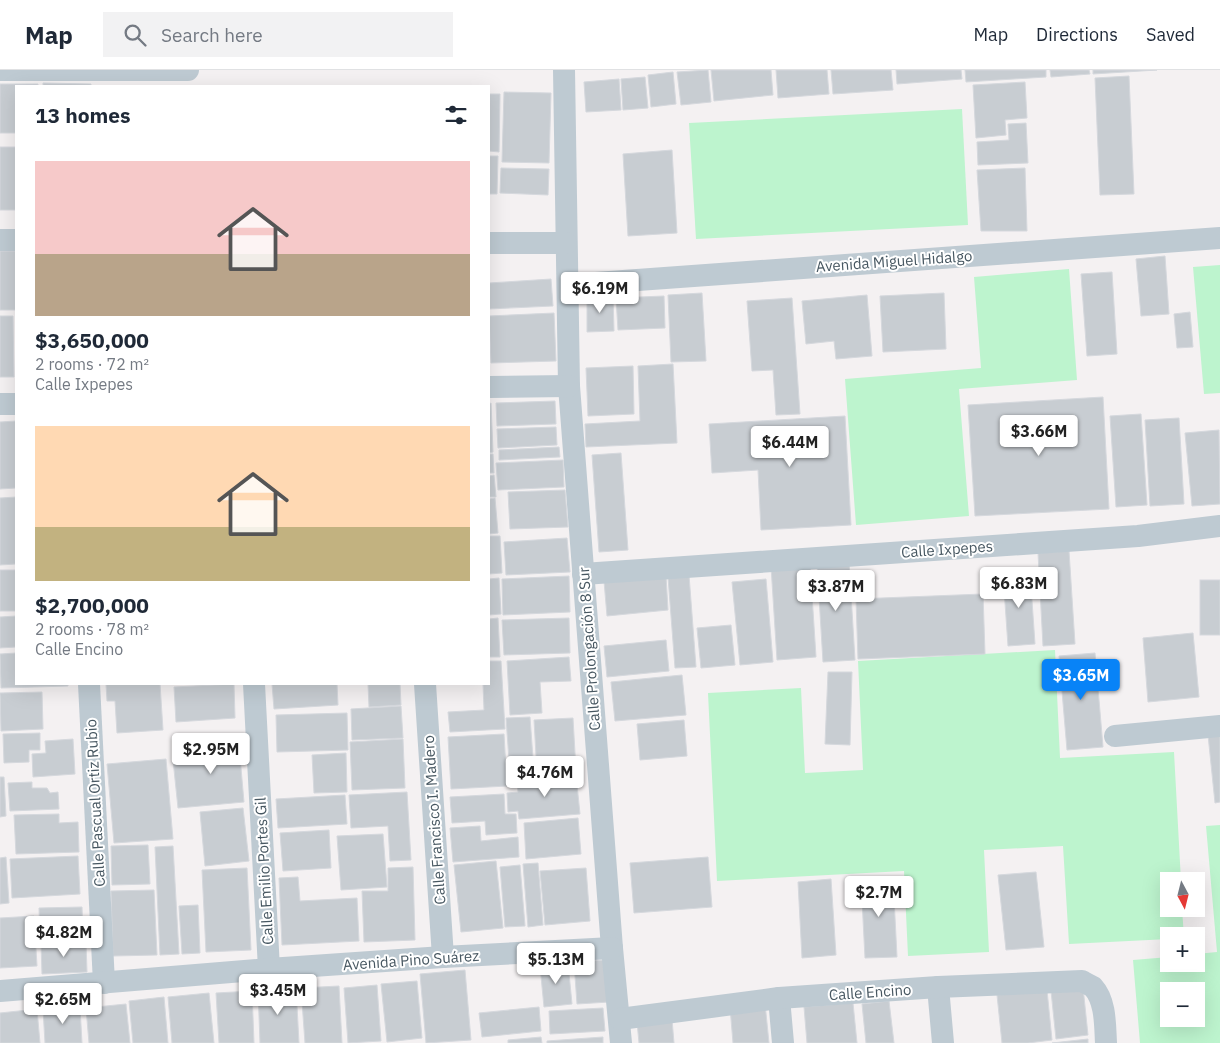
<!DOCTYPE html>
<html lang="en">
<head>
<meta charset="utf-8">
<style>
	:root { --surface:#fff; --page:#f2f2f3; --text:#1f2937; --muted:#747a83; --line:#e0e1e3; --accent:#0883f7 }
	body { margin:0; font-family:"IBM Plex Sans",sans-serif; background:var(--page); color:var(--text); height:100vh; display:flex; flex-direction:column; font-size:19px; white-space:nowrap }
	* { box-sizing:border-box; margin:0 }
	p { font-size:16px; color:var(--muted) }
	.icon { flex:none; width:28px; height:28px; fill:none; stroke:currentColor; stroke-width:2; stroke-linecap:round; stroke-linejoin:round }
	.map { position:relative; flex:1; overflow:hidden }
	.drawer { position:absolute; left:15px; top:15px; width:475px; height:600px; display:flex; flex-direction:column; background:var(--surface); border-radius:0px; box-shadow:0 5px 20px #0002 }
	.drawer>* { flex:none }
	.needle { width:32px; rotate:173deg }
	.fabs { position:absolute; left:1160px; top:802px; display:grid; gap:10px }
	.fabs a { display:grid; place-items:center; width:45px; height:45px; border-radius:0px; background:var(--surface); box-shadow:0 5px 20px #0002; font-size:25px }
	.price { position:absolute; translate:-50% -42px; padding:0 11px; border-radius:5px; background:#fff; color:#222; font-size:16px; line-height:32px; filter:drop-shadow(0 1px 2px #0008) }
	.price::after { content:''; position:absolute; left:50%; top:30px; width:15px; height:11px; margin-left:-8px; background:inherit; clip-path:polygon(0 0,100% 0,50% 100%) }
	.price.active { background:var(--accent); color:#fff }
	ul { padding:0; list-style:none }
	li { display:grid; align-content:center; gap:10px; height:265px; padding:0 20px }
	li span { display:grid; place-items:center; height:155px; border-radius:0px; color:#555 }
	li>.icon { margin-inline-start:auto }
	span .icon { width:90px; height:90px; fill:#fffc; stroke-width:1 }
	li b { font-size:21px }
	h2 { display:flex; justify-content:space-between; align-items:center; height:60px; padding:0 20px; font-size:21px }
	header { display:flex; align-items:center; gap:30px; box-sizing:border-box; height:70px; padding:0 25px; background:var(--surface); border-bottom:1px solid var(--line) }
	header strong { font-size:24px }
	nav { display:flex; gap:28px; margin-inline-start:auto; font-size:18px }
	.search { width:350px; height:45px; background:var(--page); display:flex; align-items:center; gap:12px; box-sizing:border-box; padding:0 18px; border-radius:0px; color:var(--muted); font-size:19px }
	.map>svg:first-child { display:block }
</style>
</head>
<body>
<header>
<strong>Map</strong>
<div class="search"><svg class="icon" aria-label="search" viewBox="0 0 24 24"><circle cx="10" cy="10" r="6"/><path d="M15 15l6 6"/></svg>Search here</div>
<nav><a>Map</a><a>Directions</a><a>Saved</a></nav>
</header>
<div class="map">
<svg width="1220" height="973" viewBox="0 0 1220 973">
	<rect width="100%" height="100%" fill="#f4f1f2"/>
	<g fill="#bdf4ce" fill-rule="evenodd">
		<polygon points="962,39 968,155 696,169 689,53"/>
		<polygon points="1220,195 1220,323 1204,324 1193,197"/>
		<polygon points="1069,199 1077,310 959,319 969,446 856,455 845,309 981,298 974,207"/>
		<polygon points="1055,580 1060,688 1174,682 1181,811 1169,811 1169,839 1182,839 1184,866 1169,866 1169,869 1069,874 1063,776 984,780 989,882 908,886 904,801 717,811 708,623 801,618 805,703 863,700 858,591"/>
		<path d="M1220,755V973H1140L1133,890L1169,887V894H1196V884L1217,882L1206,756ZM1196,921V949H1169V921Z"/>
	</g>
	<g fill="#c8cdd2" stroke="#d5d8dd">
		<polygon points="708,0 711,32 681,35 677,2"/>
		<polygon points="711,0 771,0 773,25 714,31"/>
		<polygon points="776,0 827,0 829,24 778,28"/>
		<polygon points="831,0 891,0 893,20 833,24"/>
		<polygon points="896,0 961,0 962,9 897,14"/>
		<polygon points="965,0 1046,0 1046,7 966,12"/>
		<polygon points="1050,0 1089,0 1090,4 1051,7"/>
		<polygon points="1093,0 1157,0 1093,4"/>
		<polygon points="673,2 676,34 651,37 648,5"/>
		<polygon points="1129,6 1134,124 1100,125 1095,8"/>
		<polygon points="645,7 648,38 623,40 621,9"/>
		<polygon points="619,9 621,40 586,42 584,12"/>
		<polygon points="1025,12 1027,48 1005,50 1006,65 976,68 973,15"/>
		<polygon points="43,13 91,14 91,16 43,16"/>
		<polygon points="0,14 38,14 38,16 16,16 16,63 0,63"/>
		<polygon points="504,22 551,23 549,93 502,92"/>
		<polygon points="489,24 500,24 499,82 489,81"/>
		<polygon points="1026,53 1028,93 978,95 977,72 1009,70 1008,54"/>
		<rect x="0" y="77" width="16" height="63"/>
		<polygon points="672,80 677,163 628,166 623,84"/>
		<polygon points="489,86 498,86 497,124 489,124"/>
		<polygon points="501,98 549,99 548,125 500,123"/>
		<polygon points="1025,98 1027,161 981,161 977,100"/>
		<rect x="0" y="181" width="16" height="59"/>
		<polygon points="1165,186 1169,244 1141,246 1136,189"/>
		<polygon points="1112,202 1117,284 1087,286 1081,204"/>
		<polygon points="551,209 553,236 489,239 489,213"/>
		<polygon points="702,223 706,291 671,292 668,225"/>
		<polygon points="944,223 946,279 883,282 880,226"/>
		<polygon points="867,225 872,286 836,289 834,271 806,274 802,231"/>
		<polygon points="613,226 614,261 587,262 587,227"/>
		<polygon points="664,226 665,258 618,260 616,228"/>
		<polygon points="792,228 800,344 776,345 773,300 752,301 747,231"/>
		<polygon points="1190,242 1193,277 1177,278 1174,244"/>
		<polygon points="554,243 556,291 491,293 489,246"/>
		<polygon points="0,246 13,246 14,307 0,307"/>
		<polygon points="673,294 677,373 586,377 585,354 640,351 638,296"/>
		<polygon points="633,296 634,344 588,346 586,298"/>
		<polygon points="1103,327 1109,439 975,446 968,335"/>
		<polygon points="555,331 556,354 497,356 496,333"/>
		<polygon points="491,333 493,382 489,383 489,334"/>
		<polygon points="1141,344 1147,435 1116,437 1110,346"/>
		<polygon points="845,346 851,455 761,460 758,400 712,403 709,354"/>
		<polygon points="1179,348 1184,434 1150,436 1145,350"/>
		<polygon points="16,351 16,418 0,419 0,352"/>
		<polygon points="556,357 557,375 498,378 497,359"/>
		<polygon points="1219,360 1220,434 1192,436 1185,363"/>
		<polygon points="559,377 560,387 499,390 499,380"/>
		<polygon points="621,383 628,480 599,482 592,385"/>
		<polygon points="489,384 493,384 494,403 489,403"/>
		<polygon points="563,390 564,417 498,420 496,393"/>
		<polygon points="494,405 496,427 489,427 489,406"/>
		<polygon points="565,420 568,457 510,459 508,422"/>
		<polygon points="16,427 16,494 0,495 0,428"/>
		<polygon points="495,428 498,463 489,464 489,429"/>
		<polygon points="489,466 500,466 502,503 489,504"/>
		<polygon points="567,468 570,502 506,505 504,472"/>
		<polygon points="1069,481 1075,574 1043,576 1038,483"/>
		<polygon points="849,491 855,590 823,592 817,494"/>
		<polygon points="810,494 816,587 777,590 771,496"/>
		<rect x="0" y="500" width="16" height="41"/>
		<polygon points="1030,502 1035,574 1008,576 1003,504"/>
		<polygon points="689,505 696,597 675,598 668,507"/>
		<polygon points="569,506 570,542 503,545 502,509"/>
		<polygon points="666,506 668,540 607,546 604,511"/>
		<polygon points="499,508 501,544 489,545 489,509"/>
		<polygon points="766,509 773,592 740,595 732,512"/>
		<rect x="1200" y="510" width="20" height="55"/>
		<polygon points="983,524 985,584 858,589 856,529"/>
		<polygon points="16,546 16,577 0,578 0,547"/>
		<polygon points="498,548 500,587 489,587 489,549"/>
		<polygon points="569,548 570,583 504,585 502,550"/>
		<polygon points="731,555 735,595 701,598 697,558"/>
		<polygon points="1193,563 1199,627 1148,632 1143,568"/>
		<polygon points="666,570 669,601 607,607 604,576"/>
		<polygon points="16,583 16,614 68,614 68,616 1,618 0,584"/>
		<polygon points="1095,583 1103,677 1067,680 1059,586"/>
		<polygon points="569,587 571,611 540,612 542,643 510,645 507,591"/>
		<polygon points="489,591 501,591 505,659 450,662 448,642 484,640 483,614 489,614"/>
		<polygon points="828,602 852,602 850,675 825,674"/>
		<polygon points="682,605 686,645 615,651 611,612"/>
		<polygon points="106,614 160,614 163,660 117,663 115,631 107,631"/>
		<polygon points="234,614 235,648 176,652 174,617"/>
		<polygon points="272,614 337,614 338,635 274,639"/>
		<polygon points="368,614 400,614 401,635 369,637"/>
		<polygon points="42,622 43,659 1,661 0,623"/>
		<polygon points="401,636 403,668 352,670 351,639"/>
		<polygon points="347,643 348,680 277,682 276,645"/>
		<polygon points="530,647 534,702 510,704 506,648"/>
		<polygon points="573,648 576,700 537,703 534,650"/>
		<polygon points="684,650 687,686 640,690 637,654"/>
		<polygon points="40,663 40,680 29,680 29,692 4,693 3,664"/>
		<polygon points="1220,663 1220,732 1215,733 1208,665"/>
		<polygon points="238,664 244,732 178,738 173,690 206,687 204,667"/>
		<polygon points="504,664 507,716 451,719 448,667"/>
		<polygon points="73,669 75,704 33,707 32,684 46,683 45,671"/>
		<polygon points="403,669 405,718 352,720 350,672"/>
		<polygon points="346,683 347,722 314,723 312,685"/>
		<polygon points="166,689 173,769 114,773 107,694"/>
		<polygon points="576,705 580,744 519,749 518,741 508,742 507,723 518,722 517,711"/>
		<polygon points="0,707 4,707 6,746 0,747"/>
		<polygon points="32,712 32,718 47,718 50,723 58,722 59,739 10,741 8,713"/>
		<polygon points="407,722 411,790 390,791 388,756 351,758 349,725"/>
		<polygon points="504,724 505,744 516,744 517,763 486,765 485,751 452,753 450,727"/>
		<polygon points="345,725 347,754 278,758 276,729"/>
		<polygon points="243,738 249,791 205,796 200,742"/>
		<polygon points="59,744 59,753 78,752 79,782 16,784 14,745"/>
		<polygon points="578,748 581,784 526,789 524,753"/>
		<polygon points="480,756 481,771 518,767 519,787 453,792 450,758"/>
		<polygon points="329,760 331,798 283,801 280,763"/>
		<polygon points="383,764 387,817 341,820 337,766"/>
		<polygon points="148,775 150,814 112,815 111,776"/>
		<polygon points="173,776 179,884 160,885 155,777"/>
		<polygon points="78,786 80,824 12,828 10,789"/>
		<polygon points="6,787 9,833 0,834 0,788"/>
		<polygon points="708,787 712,837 634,843 630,793"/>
		<polygon points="496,791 503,858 461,862 454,795"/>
		<polygon points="538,793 543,855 528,857 523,794"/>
		<polygon points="520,795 525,856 505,857 500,797"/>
		<polygon points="413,797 415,870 364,872 362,821 388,821 388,798"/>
		<polygon points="247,798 251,880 206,882 202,800"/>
		<polygon points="586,798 590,851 545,855 540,801"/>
		<polygon points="1036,802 1044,877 1006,880 998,805"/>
		<polygon points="298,807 300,831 357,828 359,871 282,875 279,808"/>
		<polygon points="893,808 897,887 865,888 861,810"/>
		<polygon points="831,809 836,885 802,888 798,812"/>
		<polygon points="154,820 157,885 113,886 111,821"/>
		<polygon points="198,835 200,883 182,884 179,836"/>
		<polygon points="82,837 83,868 40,869 39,838"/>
		<polygon points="34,846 37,896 0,898 0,848"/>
		<polygon points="86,873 87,902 42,904 41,874"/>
		<polygon points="606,890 609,932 577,934 574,892"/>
		<polygon points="568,893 572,934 544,937 540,896"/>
		<polygon points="465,900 471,970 426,973 420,904"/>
		<polygon points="417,911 422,968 387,972 381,914"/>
		<polygon points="377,915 381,971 348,973 344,918"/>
		<polygon points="339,916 342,973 305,973 301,918"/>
		<polygon points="296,917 299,973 260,973 258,919"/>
		<polygon points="1083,917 1088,965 1056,969 1051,921"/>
		<polygon points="1047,920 1052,970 1028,973 1002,973 997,925"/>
		<polygon points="252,921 254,973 219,973 216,923"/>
		<polygon points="209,923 214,973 172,973 168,927"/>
		<polygon points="164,927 168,973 133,973 129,931"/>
		<polygon points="889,931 894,973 866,973 862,934"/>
		<polygon points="765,933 769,973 733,973 730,937"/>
		<polygon points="853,933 857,973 807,973 804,937"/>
		<polygon points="126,934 130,973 89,973 86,938"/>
		<polygon points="80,937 82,973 45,973 43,939"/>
		<polygon points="539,937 541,961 482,967 479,943"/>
		<polygon points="603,938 605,961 550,964 549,941"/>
		<polygon points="37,939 40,973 0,973 0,943"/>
		<polygon points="672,949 674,973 639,973 637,952"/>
		<polygon points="541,967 542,973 508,973 508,970"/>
		<polygon points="603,967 603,973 547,973 547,971"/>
		<polygon points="1088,969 1088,973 1052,973"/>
	</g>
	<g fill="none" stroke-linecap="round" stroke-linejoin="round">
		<g stroke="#becad2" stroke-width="22">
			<polyline points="0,0 188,0"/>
			<polyline points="564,0 569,316 612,878 621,973"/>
			<polyline points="0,170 16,170"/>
			<polyline points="489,173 566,173"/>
			<polyline points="568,215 1220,168"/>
			<polyline points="489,317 569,316"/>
			<polyline points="0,334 16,334"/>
			<polyline points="583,504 1138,466 1220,456"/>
			<polyline points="89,614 104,913"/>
			<polyline points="254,614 269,899"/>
			<polyline points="425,614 443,887"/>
			<polyline points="1115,666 1220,656"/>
			<polyline points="938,917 943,973"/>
			<polyline points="0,921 269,899 443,887 612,878"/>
			<polyline points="779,928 783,973"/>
			<path d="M620,949L779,928L938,917L1082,911C1085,913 1090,915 1093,917C1106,931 1105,956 1106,973"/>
		</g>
	</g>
	<g text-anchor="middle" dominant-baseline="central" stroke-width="4" stroke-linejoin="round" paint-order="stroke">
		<g font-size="15" fill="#475761" stroke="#fff">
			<text transform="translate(894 191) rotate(-4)">Avenida Miguel Hidalgo</text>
			<text transform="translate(947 479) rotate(-4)">Calle Ixpepes</text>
			<text transform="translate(589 579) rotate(-94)">Calle Prolongación 8 Sur</text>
			<text transform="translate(95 733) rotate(-93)">Calle Pascual Ortiz Rubio</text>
			<text transform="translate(434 750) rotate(-94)">Calle Francisco I. Madero</text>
			<text transform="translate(264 801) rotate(-93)">Calle Emilio Portes Gil</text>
			<text transform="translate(411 890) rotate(-4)">Avenida Pino Suárez</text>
			<text transform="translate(870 922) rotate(-4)">Calle Encino</text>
		</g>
	</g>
</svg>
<div class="fabs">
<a><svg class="needle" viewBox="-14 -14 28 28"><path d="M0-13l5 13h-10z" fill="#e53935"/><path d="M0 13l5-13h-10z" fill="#747a83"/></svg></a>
<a>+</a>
<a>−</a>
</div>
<b class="price" style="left:600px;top:244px">$6.19M</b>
<b class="price" style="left:1039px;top:387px">$3.66M</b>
<b class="price" style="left:790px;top:398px">$6.44M</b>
<b class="price" style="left:1019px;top:539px">$6.83M</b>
<b class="price" style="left:836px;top:542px">$3.87M</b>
<b class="price active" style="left:1081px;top:631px">$3.65M</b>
<b class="price" style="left:211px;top:705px">$2.95M</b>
<b class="price" style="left:545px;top:728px">$4.76M</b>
<b class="price" style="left:879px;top:848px">$2.7M</b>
<b class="price" style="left:64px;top:888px">$4.82M</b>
<b class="price" style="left:556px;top:915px">$5.13M</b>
<b class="price" style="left:278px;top:946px">$3.45M</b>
<b class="price" style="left:63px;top:955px">$2.65M</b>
<section class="drawer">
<h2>13 homes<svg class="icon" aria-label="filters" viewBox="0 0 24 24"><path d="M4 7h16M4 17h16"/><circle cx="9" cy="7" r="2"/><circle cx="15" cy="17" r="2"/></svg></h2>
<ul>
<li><span style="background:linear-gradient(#f6c9c9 60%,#b9a48a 0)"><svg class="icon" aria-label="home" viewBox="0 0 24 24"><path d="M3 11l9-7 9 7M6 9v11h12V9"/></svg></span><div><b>$3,650,000</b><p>2 rooms · 72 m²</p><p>Calle Ixpepes</p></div></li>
<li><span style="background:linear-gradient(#ffd9b3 65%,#c2b280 0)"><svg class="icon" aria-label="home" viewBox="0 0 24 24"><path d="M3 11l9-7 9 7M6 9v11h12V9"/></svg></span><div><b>$2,700,000</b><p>2 rooms · 78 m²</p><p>Calle Encino</p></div></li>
</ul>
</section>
</div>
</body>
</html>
